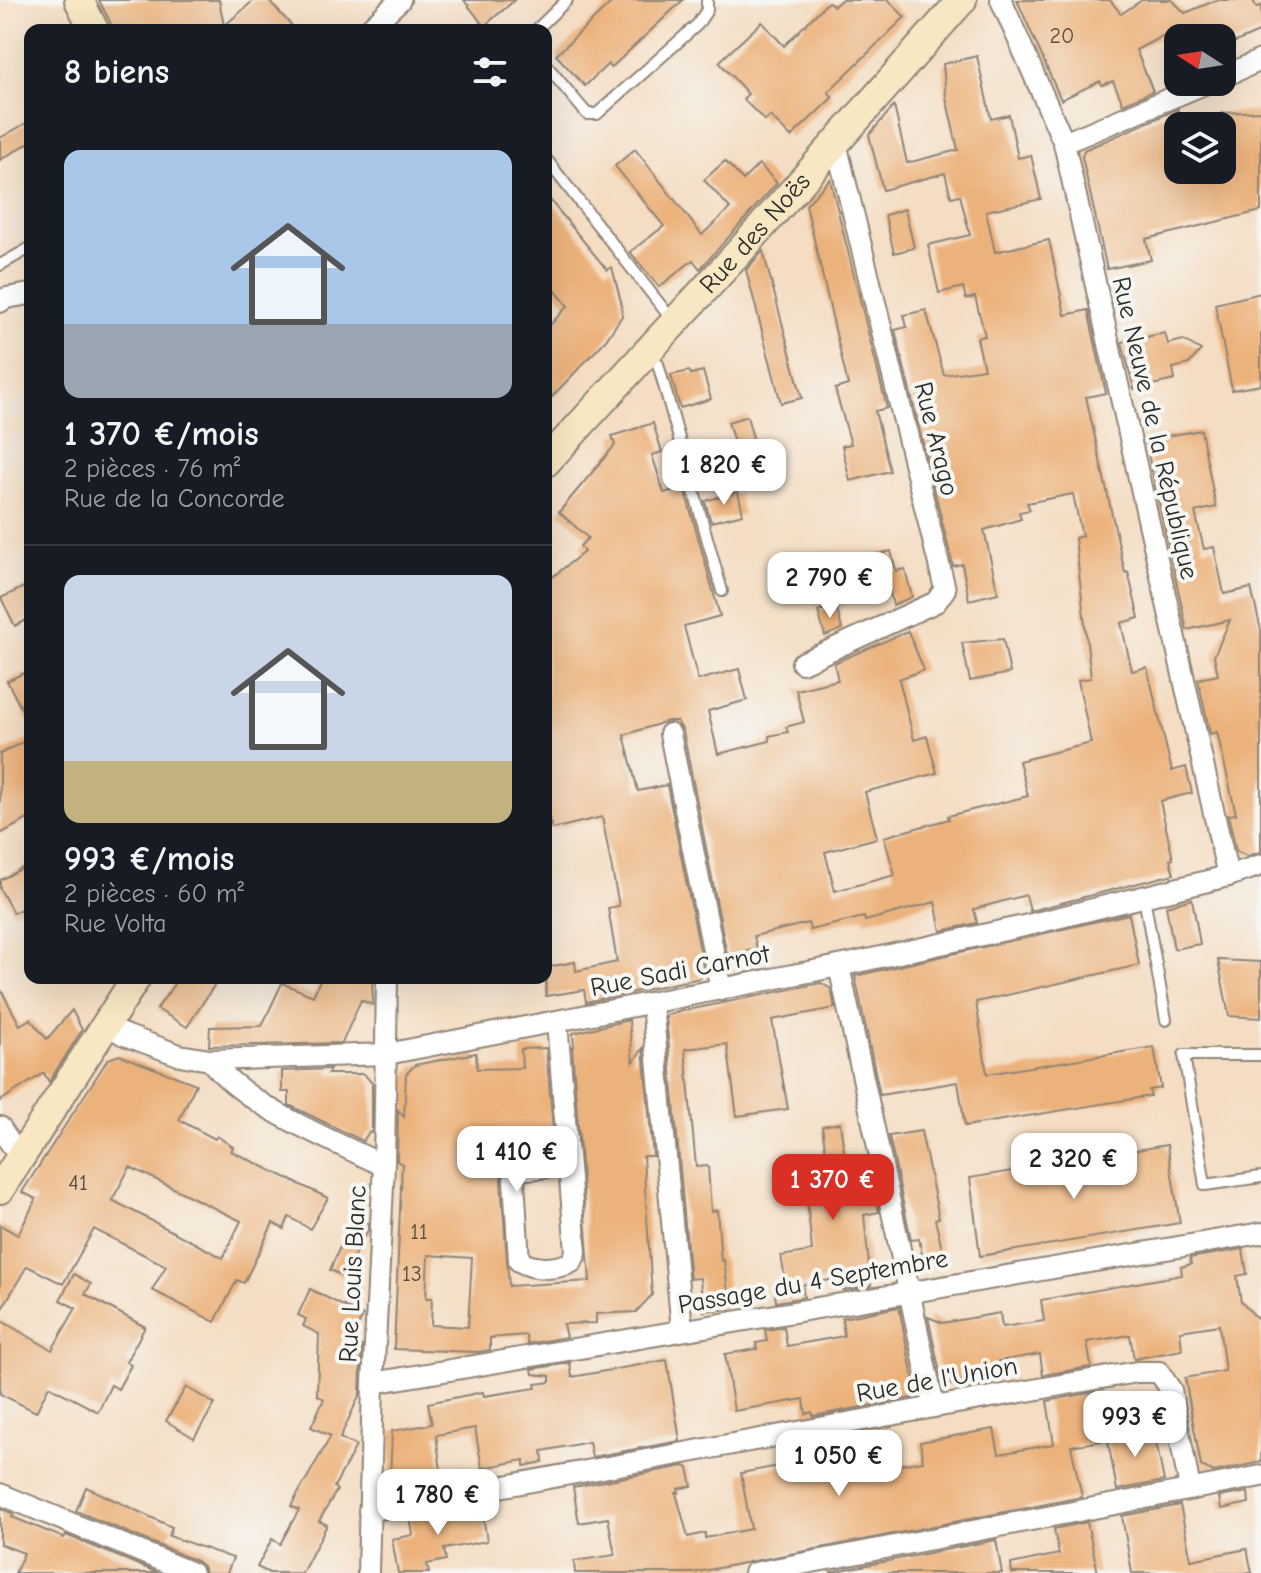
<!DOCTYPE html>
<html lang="fr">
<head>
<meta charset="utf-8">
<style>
	:root { --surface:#171b24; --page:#20242c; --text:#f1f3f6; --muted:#9ea1a6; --line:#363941; --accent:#d93025 }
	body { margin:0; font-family:"Comic Neue",sans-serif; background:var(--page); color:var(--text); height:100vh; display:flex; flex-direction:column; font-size:30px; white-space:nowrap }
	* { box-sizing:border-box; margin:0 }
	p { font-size:26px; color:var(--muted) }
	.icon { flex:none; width:44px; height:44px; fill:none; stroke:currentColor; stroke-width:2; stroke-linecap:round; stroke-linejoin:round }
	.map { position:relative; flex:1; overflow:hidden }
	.sheet { position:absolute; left:24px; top:24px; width:528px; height:960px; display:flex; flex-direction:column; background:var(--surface); border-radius:16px; box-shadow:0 8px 32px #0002 }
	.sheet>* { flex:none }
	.needle { width:52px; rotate:282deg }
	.tools { position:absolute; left:1164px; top:24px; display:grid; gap:16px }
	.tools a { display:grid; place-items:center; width:72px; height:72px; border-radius:16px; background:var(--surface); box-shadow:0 8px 32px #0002; font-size:40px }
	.price { position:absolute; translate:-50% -68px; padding:0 18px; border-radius:16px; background:#fff; color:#222; font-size:26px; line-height:52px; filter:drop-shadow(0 2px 4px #0008) }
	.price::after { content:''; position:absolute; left:50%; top:48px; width:24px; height:18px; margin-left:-12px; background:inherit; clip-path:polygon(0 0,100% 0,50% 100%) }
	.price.selected { background:var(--accent); color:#fff }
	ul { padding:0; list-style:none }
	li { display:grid; align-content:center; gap:16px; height:424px; padding:0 40px }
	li+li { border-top:2px solid var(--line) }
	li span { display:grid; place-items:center; height:248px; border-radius:16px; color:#555 }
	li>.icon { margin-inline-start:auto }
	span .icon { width:144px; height:144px; fill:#fffc; stroke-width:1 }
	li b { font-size:34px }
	h2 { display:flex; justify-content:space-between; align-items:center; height:96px; padding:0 40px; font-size:34px }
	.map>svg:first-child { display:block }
</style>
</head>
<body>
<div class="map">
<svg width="1261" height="1573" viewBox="0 0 1261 1573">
	<rect width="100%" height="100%" fill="#f6f6f2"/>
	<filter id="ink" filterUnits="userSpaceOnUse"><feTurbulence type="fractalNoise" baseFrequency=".0125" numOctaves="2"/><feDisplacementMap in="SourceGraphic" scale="16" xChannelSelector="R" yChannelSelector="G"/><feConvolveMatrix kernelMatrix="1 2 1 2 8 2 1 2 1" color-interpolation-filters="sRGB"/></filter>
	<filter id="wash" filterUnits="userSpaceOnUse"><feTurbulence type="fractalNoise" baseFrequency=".006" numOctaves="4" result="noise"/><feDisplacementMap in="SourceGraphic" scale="32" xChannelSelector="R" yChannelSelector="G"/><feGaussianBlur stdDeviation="1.8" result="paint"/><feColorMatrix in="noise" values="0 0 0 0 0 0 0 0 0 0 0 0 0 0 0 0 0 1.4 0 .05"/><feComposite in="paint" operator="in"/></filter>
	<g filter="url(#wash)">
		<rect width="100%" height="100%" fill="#f4ddc3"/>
		<g id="blocks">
			<g fill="#ecb27c" fill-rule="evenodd">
				<polygon points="99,0 219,0 224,26 254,0 268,0 296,30 114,30"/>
				<polygon points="464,0 515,0 484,26"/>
				<polygon points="614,0 683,0 611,68 608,64 585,86 556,55"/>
				<polygon points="841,0 888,0 905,17 828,92 833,97 791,137 770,116 765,121 743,99 748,94 719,62 762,22 784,46 828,2 834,6"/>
				<polygon points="1017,0 1110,0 1121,14 1142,0 1172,0 1185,13 1217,0 1253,0 1256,7 1261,6 1261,31 1222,48 1222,38 1179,38 1176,29 1136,50 1153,91 1123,104 1113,81 1102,85 1100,81 1061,100"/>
				<polygon points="977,56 991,119 1009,115 1018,158 1031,155 1041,199 986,211 995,252 1049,240 1065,315 1088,310 1106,393 1086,397 1125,573 1128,572 1139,618 1121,623 1132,671 1147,667 1172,771 1186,767 1192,793 1160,801 1173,859 1170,860 1174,874 1030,911 1026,895 974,909 977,923 941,931 935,902 865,921 864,917 810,930 808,923 754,936 757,949 727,955 683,731 677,721 668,721 624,735 638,791 667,785 704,971 700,978 586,1002 584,990 546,996 546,967 575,962 576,971 617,962 608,908 619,906 602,817 552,829 546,807 546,582 584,552 580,546 588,538 559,512 615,445 612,436 653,423 662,452 652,455 664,493 684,487 720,616 684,626 698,680 739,669 747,700 708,711 718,754 770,741 769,736 788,732 786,727 804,722 796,690 838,680 834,663 908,631 924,670 899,679 914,740 927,736 937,773 865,792 877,838 825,852 835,891 895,875 884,837 949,819 948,816 1028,796 1019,761 1091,743 1078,680 1091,678 1075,538 1082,536 1073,494 1027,503 1030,510 1019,512 1021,519 984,530 998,593 969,600 962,564 953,566 895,330 907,327 904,315 926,310 944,375 984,369 977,338 985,336 975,297 966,299 963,287 939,293 928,245 970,235 960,195 951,197 945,173 883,190 869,135 894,106 907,163 958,150 946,97 943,64"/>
				<polygon points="1178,109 1178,174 1222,172 1222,113 1261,111 1261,211 1146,239 1151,260 1107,269 1082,157 1084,150"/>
				<polygon points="30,121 30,142 0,160 0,138"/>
				<polygon points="635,149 702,235 730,208 704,180 725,161 743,180 759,164 777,183 700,269 693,260 659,287 630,252 664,226 615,166"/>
				<polygon points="830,179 887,408 875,411 890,471 850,481 842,446 851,444 835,389 848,385 806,205"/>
				<polygon points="546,195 607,270 612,267 621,302 622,316 606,340 546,403 546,329 568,306 546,279"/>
				<polygon points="905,209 914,248 894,253 885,215"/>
				<polygon points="763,251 802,398 781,403 746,270"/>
				<polygon points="1261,293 1261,385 1232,390 1215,304"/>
				<polygon points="1165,333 1168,344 1183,340 1201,350 1189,364 1173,368 1175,380 1134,389 1122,342"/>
				<polygon points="689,371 691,374 703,371 711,399 680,408 671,375"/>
				<polygon points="747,416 765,482 747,487 728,422"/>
				<polygon points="1201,430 1216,507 1195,512 1204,549 1214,547 1224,594 1251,588 1261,630 1261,852 1247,856 1236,851 1228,815 1236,814 1217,732 1210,734 1198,679 1218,675 1214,656 1230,620 1187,630 1145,440"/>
				<polygon points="738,492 743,514 711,522 705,501"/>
				<polygon points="891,551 896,571 905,569 912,597 893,605 890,592 836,605 825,567"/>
				<polygon points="30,584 30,618 15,626 1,598"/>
				<polygon points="836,606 842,629 825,636 818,611"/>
				<polygon points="1003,639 1010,673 970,681 962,643"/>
				<polygon points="24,673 30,685 30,725 7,681"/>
				<polygon points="30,738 30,818 0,834 0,754"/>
				<polygon points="30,864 30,905 13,913 0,889 0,880"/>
				<polygon points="1192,899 1200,944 1174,949 1166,906"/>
				<polygon points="1129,914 1139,965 976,1002 987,1074 1154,1047 1161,1088 1149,1090 1151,1096 965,1126 958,1082 880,1095 855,976"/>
				<polygon points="1218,960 1261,962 1261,1018 1229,1016"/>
				<polygon points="178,978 219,978 187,1027 157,1009"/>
				<polygon points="321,978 372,978 373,1005 361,1000 342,1043 209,1046 210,1027 262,1026 282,983 313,996"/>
				<polygon points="821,983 831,989 835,1008 772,1020 788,1109 737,1116 727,1044 685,1049 696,1167 708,1166 711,1211 717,1210 721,1261 724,1260 730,1309 703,1311 700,1278 690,1279 666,1016 668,1014"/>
				<polygon points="0,988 20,1025 30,1019 47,1039 72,1010 82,1030 49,1082 44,1073 0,1101"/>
				<path d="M629,1020L633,1063L643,1048L653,1156H643L652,1295L636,1312L596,1314V1323L563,1324L566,1337L528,1344L526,1335L490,1338V1350L478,1352L394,1349L402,1164L397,1161L398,1110L404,1117L406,1074L415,1065L476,1053L477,1069L522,1068L521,1049L546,1048L555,1152L522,1154V1157L503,1161L501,1181L509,1286L590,1281L572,1047H574L573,1033ZM428,1255L472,1258L468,1327L431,1325L432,1298H426Z"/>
				<path d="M119,1055L196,1084L179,1120L215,1139L217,1136L233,1147L231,1151L328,1198L310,1229L289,1217L284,1229L273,1223L244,1283L237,1280L215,1322L152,1290L166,1266L94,1229L63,1284L27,1266L0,1312V1225L18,1235L36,1199L22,1192L108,1059ZM130,1167L241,1221L223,1258L112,1200Z"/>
				<polygon points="330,1069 328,1074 364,1074 372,1083 372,1133 369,1132 363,1141 289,1105 289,1092 282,1092 282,1071"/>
				<polygon points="840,1123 846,1165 868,1162 879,1212 864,1215 871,1286 843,1290 841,1278 802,1285 804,1297 776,1302 774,1285 786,1283 781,1256 812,1251 803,1158 826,1155 822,1126"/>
				<polygon points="921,1131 939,1218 935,1219 945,1262 924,1265 919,1239 911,1240 889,1136"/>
				<polygon points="1167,1145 1180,1223 980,1256 970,1178"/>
				<polygon points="353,1216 368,1223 368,1230 343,1276 330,1270"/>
				<polygon points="1243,1249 1247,1274 1237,1276 1241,1302 1261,1322 1261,1462 1214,1472 1201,1466 1185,1378 1225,1371 1219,1325 1180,1331 1182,1350 1134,1359 1130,1335 1087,1342 1091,1366 1090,1367 1043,1375 1040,1354 998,1361 1002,1381 957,1389 941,1377 928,1317 943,1323 1000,1313 1002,1327 1044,1321 1041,1300 1182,1275 1181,1267 1191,1264 1190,1258"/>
				<polygon points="74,1274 91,1284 85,1294 145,1327 126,1362 131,1365 118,1389 111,1385 98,1412 49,1386 36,1412 0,1394 0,1320 52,1350 76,1308 60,1300"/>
				<polygon points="310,1289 363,1316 350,1340 362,1346 360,1394 340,1438 356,1446 334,1487 337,1490 319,1521 327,1525 302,1573 269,1573 257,1567 272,1539 280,1544 299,1510 291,1506 331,1436 311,1427 324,1399 317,1395 319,1334 303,1326 306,1319 298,1315"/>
				<polygon points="899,1307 917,1397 813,1416 812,1412 806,1414 804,1399 734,1411 725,1354 757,1349 756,1343 767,1341 765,1330 784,1327 787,1346 844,1336 842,1318"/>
				<polygon points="667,1360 680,1441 592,1457 589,1442 542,1451 543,1462 524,1466 524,1460 482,1468 475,1428 436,1435 443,1484 403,1492 390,1479 392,1431 432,1424 428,1403 483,1392 484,1396 536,1388 535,1384 550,1382 550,1376 533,1374 532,1369 570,1363 572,1377"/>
				<polygon points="186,1387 215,1404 194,1438 166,1421"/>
				<polygon points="1095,1392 1098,1411 1102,1413 1108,1440 1071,1446 1082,1497 693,1573 575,1573 574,1561 615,1555 608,1518 579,1523 573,1487 684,1466 688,1468 692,1486 678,1489 679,1493 676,1493 688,1537 705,1533 705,1538 751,1529 741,1473 855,1452 859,1472 923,1461 920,1442 994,1429 999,1454 1054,1444 1047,1401"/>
				<polygon points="1153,1427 1164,1481 1117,1490 1107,1436"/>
				<polygon points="86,1487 172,1527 169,1536 233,1558 227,1573 205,1573 203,1566 197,1561 76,1511"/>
				<polygon points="1248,1492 1249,1503 1221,1509 1219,1497"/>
				<polygon points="481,1504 487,1541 444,1549 446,1560 427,1564 429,1573 398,1573 392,1539 413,1535 410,1517"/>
				<polygon points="1180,1505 1191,1560 1247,1549 1252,1573 1132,1573 1122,1516"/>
				<polygon points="0,1508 14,1514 12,1517 64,1538 66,1535 158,1573 15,1573 24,1553 0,1544"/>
				<polygon points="1087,1522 1098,1573 1012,1573 1011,1564 1059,1554 1054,1529"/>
				<polygon points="996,1540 1002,1573 831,1573 831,1572"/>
			</g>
		</g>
	</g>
	<g filter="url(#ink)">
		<use href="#blocks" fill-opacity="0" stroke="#908477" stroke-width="2"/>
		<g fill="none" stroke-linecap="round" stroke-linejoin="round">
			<defs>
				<g id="lane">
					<polyline points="536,30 567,0"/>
					<polyline points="546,65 587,114 597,114 697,25 707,10 707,0"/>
					<polyline points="546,159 673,321"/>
					<polyline points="0,265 30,248"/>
					<polyline points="650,352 658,364 722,591"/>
					<polyline points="1144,897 1166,1020"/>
					<polyline points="1261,1055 1184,1055 1205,1185 1261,1177"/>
				</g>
				<g id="street">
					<polyline points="1001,0 1064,143 1228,876"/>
					<polyline points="368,30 400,0"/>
					<polyline points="1222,77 1261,60"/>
					<polyline points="1064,143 1209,82"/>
					<polyline points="0,302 6,298 30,294"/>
					<polyline points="802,663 936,602 945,589 836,143"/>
					<polyline points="670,734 721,990"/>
					<polyline points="839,966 934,1407"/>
					<polyline points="652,1004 682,1330"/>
					<path d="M557,1022L576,1252L572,1262C556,1270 534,1270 519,1261L514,1180L518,1170L569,1165"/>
					<polyline points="107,1024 122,1034 179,1055 210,1060 387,1054 839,966 1024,926 1228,876 1261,865"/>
					<path d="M210,1060C248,1108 329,1138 384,1166"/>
					<polyline points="0,1127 20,1158"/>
					<polyline points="373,1383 1261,1233"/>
					<polyline points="0,1494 192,1573"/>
					<polyline points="369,1511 934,1407 1137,1372 1159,1372 1171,1390 1190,1489"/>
					<polyline points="368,1573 373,1383 384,1166 387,978"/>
					<polyline points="754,1573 1261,1476"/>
				</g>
				<g id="secondary">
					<polyline points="79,0 94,30"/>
					<path id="s1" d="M546,462L741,250L962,0"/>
					<polyline points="0,1189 136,978"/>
				</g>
			</defs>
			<use href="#lane" stroke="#908477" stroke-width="14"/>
			<use href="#street" stroke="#908477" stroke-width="24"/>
			<use href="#secondary" stroke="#908477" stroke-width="32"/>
			<use href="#lane" stroke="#fff" stroke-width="10"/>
			<use href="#street" stroke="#fff" stroke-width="20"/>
			<use href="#secondary" stroke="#f7e8c3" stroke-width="28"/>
		</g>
	</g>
	<g text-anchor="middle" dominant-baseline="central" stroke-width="8" stroke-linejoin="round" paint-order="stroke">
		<g font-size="22" fill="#5b4d3f">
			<text x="1062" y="36">20</text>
			<text x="78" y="1183">41</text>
			<text x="419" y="1232">11</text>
			<text x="412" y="1274">13</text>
		</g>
		<g font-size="26" fill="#2b2b2b" stroke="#f6f6f2">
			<text stroke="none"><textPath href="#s1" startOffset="310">Rue des Noës</textPath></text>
			<text transform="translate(1155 428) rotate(77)">Rue Neuve de la République</text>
			<text transform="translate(936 439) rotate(76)">Rue Arago</text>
			<text transform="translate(680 971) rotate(-11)">Rue Sadi Carnot</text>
			<text transform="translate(353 1274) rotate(-87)">Rue Louis Blanc</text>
			<text transform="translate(813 1282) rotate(-10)">Passage du 4 Septembre</text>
			<text transform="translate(937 1380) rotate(-10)">Rue de l'Union</text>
		</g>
	</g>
</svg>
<div class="tools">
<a><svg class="needle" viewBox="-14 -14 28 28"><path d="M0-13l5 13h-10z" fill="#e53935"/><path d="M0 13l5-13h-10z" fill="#9ea1a6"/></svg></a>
<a><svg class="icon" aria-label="layers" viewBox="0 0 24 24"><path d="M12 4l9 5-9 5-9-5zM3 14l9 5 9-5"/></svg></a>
</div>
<b class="price" style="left:724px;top:507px">1 820 €</b>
<b class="price" style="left:830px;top:620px">2 790 €</b>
<b class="price" style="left:517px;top:1194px">1 410 €</b>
<b class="price" style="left:1074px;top:1201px">2 320 €</b>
<b class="price selected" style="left:833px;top:1222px">1 370 €</b>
<b class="price" style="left:1135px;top:1459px">993 €</b>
<b class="price" style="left:839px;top:1498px">1 050 €</b>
<b class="price" style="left:438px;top:1537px">1 780 €</b>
<section class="sheet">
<h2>8 biens<svg class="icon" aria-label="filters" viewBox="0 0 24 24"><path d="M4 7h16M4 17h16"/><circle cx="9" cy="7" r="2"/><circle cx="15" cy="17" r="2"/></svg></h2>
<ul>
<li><span style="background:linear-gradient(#a9c7e8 70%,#9aa5b1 0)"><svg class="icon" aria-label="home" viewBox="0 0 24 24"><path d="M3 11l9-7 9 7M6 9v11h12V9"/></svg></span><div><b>1 370 €/mois</b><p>2 pièces · 76 m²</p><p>Rue de la Concorde</p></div></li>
<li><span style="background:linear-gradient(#c9d6e8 75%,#c2b280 0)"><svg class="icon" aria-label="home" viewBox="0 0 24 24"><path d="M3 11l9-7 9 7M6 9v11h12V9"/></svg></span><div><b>993 €/mois</b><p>2 pièces · 60 m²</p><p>Rue Volta</p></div></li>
</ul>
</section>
</div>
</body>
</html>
